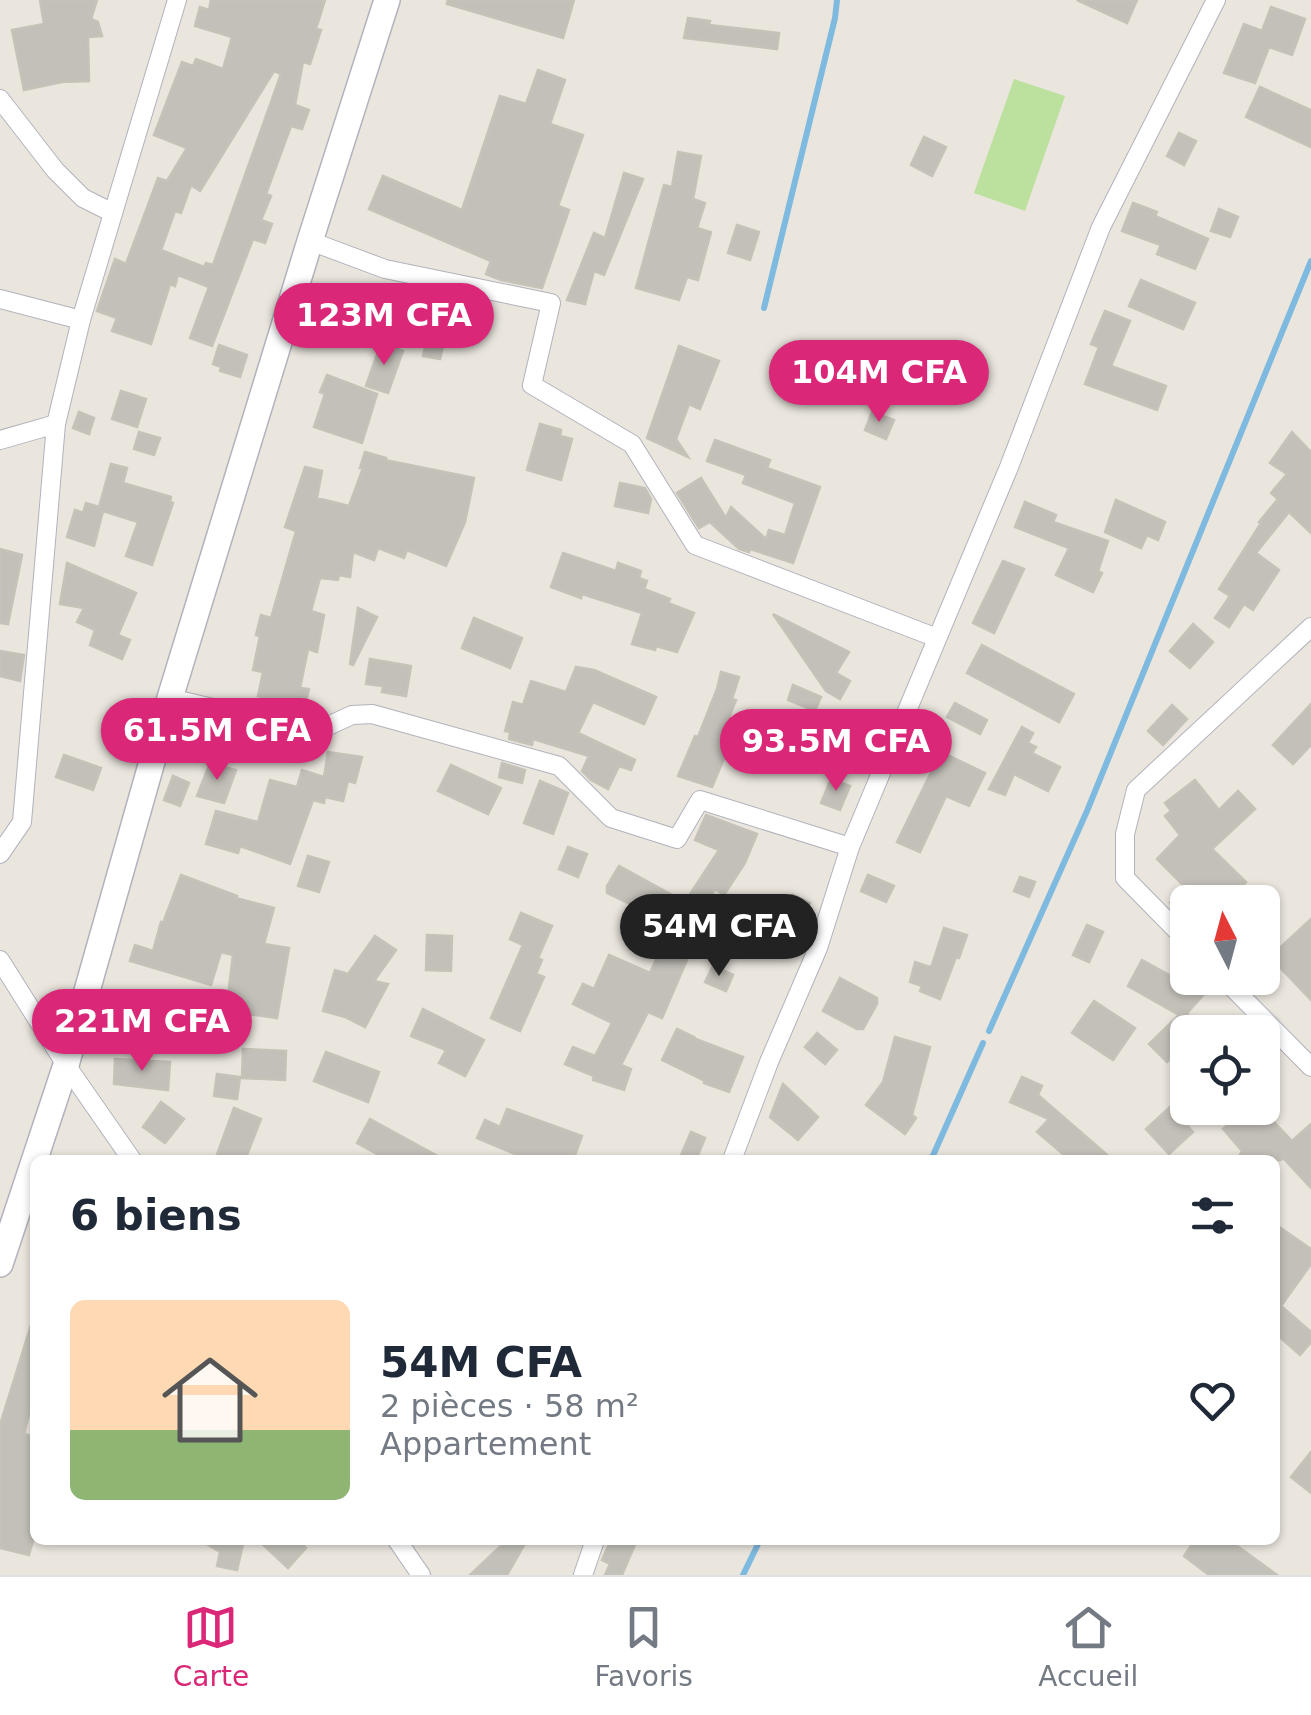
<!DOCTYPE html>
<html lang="fr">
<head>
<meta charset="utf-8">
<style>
	:root { --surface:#fff; --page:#f6f6f7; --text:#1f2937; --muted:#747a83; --line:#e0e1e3; --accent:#db2777 }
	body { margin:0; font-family:"DejaVu Sans",sans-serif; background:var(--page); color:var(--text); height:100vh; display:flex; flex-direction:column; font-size:38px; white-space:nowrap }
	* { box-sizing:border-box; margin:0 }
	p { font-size:32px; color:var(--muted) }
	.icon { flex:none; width:55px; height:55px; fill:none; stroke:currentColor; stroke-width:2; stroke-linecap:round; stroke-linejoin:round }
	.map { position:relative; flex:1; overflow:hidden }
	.side { position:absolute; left:30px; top:1155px; width:1250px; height:390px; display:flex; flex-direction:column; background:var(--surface); border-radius:15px; box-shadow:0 2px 8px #0004 }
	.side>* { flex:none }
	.needle { width:65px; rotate:354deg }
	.buttons { position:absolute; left:1170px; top:885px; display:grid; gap:20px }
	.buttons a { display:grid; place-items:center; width:110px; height:110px; border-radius:15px; background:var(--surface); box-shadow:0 2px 8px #0004; font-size:50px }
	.price { position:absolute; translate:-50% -85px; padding:0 22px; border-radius:35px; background:var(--accent); color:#fff; font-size:32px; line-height:65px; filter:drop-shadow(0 2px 5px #0008) }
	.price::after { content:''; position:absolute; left:50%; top:60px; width:30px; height:22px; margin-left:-15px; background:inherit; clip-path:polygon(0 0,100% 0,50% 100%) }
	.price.current { background:#222; color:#fff }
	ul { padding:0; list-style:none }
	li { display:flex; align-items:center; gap:30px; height:250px; padding:0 40px }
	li+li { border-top:2px solid var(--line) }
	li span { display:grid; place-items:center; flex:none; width:280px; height:200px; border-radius:15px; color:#555 }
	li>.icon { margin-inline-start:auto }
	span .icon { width:120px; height:120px; fill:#fffc; stroke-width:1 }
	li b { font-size:42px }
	h2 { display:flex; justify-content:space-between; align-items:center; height:120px; padding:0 40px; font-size:42px }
	.dock { display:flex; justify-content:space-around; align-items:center; height:140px; border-top:2px solid var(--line); background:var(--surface); font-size:28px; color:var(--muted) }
	.dock a { display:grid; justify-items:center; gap:5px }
	.dock .current { color:var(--accent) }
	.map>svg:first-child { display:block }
</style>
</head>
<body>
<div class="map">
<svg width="1311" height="1575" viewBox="0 0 1311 1575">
	<rect width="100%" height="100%" fill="#eae6de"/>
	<polygon fill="#bce09e" points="1014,79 1065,96 1025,211 974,193"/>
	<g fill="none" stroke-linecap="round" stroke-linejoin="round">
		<g stroke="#7eb9df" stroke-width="6">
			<polyline points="764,308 835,18 837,0"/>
			<polyline points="989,1031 1087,811 1311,261"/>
			<polyline points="931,1160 983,1043"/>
			<polyline points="743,1575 760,1540"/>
		</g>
	</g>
	<g fill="#c3c0b9" stroke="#c5c2b8" stroke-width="2.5" fill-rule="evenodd">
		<polygon points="40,0 97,0 91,19 98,22 102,36 88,37 89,81 62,82 24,90 12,30 44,24"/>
		<path d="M211,0H325L316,29L321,30L310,64L303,62L295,105L309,110L302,129L291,126L266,194L271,196L261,220L272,224L265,243L253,239L212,346L190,338L209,287L178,275L175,286L170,284L151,344L112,331L117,318L97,311L115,259L126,264L158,178L167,181L187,148L154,135L182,62L193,66L196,59L223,69L232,37L195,26L200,7L209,10ZM274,71L281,74L213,265L206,263L204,267L161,250L175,211L181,213L191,185L200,191Z"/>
		<polygon points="448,0 574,0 563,38 447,4"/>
		<polygon points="1077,0 1137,0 1127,23"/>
		<polygon points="1271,7 1305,19 1292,55 1269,47 1255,83 1224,73 1244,24 1262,31"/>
		<polygon points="688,18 710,21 709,25 779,33 777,49 684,38"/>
		<polygon points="538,70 565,80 550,124 583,135 558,206 569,210 542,288 501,280 486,274 491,261 369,209 383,176 462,210 500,96 526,104"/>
		<polygon points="1260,87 1311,110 1311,147 1246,117"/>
		<polygon points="1179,133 1196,141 1184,165 1167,156"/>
		<polygon points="924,137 946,147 932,176 911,165"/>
		<polygon points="678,152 701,156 693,199 705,203 697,228 711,232 698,280 687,277 679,300 636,288 664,185 672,187"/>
		<polygon points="624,173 643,179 604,275 594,271 585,304 567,300 594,233 605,238"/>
		<polygon points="1133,203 1157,212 1155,216 1208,239 1195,269 1157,254 1161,245 1122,231"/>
		<polygon points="1219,209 1238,217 1230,237 1211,231"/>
		<polygon points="737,225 759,232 750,260 728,253"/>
		<polygon points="1141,280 1195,303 1183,329 1129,306"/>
		<polygon points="429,291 475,301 464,336 447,330 440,359 423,356 430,325 405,317 411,300 424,305"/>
		<polygon points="1105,311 1130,321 1111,366 1166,386 1157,410 1085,384 1099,347 1091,344"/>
		<polygon points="381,343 403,351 388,393 366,386"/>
		<polygon points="219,345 247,355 240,377 220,371 221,367 213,364"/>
		<polygon points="679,346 719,361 700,409 689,404 676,439 688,457 647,438"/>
		<polygon points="327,375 377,394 362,443 314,427 325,394 320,392"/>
		<polygon points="121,391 146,399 137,427 112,419"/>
		<polygon points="79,412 94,418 89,434 73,428"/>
		<polygon points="872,412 894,420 886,439 865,430"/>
		<polygon points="540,424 561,430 560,436 572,439 561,480 527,470"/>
		<polygon points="139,432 160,438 154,455 134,449"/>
		<polygon points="1292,432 1311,452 1311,533 1289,512 1256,553 1279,570 1253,610 1244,604 1229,627 1215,618 1230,596 1219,589 1261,523 1259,522 1278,499 1271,493 1287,474 1270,463"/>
		<polygon points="715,440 770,460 767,468 820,487 793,563 750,549 749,552 739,549 710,522 699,528 677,493 701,478 726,518 731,507 766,539 769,530 785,535 795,503 743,483 746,475 707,461"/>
		<polygon points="365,452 386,458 385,460 474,478 465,522 446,566 407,550 404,558 378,548 374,560 353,552 350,577 339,575 338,580 320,578 311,611 324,615 317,652 308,649 300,688 309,689 305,705 258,696 263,672 253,670 260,636 256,635 261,615 271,618 296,531 285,527 305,467 322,471 317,498 349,506 363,468 360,468"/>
		<polygon points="111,464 127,468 123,483 171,497 170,502 173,503 152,565 126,556 138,522 103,511 94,546 67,537 75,510 83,513 86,503 99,507"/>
		<polygon points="620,483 645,488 651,499 648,513 615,506"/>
		<polygon points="1116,500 1165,522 1158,540 1147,535 1141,548 1105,532"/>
		<polygon points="1025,502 1056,515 1053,522 1108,541 1098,571 1102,573 1093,592 1056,575 1069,548 1015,527"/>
		<polygon points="0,549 22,555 8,624 0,623"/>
		<polygon points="563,553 616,571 618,563 641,571 639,578 647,581 644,589 670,599 668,603 694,613 677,652 656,646 655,650 632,644 642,613 582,594 581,598 551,587"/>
		<polygon points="1003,561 1024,569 994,633 973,623"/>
		<polygon points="67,563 136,593 118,635 130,640 122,659 90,645 95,630 77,622 84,608 60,604"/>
		<polygon points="358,608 377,617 353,665 350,664"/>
		<polygon points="773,614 849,652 836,673 850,681 840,699 826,691"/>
		<polygon points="474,618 522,638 510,668 462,648"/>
		<polygon points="1193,624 1213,642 1190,668 1170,651"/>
		<polygon points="982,645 1074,694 1059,722 967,673"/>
		<polygon points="0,651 24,655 20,681 0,676"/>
		<polygon points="370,659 411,666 406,696 382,692 383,686 366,684"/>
		<polygon points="576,667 594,670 656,697 644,724 593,702 578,733 635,760 631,770 619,766 608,789 591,780 582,771 589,756 533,739 532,745 509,739 510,732 505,731 513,702 523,705 531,681 566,692"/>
		<polygon points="721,672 739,677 732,699 736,700 718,745 728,749 712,787 678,776 695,736 698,737 717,689"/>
		<polygon points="793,685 821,697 815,711 788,700"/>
		<polygon points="955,703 987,720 980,734 947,717"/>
		<polygon points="1311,704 1311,745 1293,764 1273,745"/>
		<polygon points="1172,705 1187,719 1163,745 1148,731"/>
		<polygon points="214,721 264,733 261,745 209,734"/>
		<polygon points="1022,727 1033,733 1028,743 1036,747 1032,753 1060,767 1048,791 1014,774 1005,795 989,789"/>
		<polygon points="328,752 362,757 355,783 348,781 343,801 325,797 324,803 313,800 290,864 240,846 238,853 206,844 216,811 258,822 270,780 297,787 302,770 324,777"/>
		<polygon points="941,752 985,773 969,806 946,796 920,852 897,842"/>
		<polygon points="64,755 101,768 93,790 56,777"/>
		<polygon points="210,763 236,770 224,803 197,796"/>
		<polygon points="502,763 525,770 522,783 499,777"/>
		<polygon points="451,765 501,788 488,814 438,791"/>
		<polygon points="173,776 189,783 180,806 164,800"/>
		<polygon points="831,779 850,786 840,810 821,803"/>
		<polygon points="1195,780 1219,810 1238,791 1255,809 1212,849 1246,882 1242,886 1263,902 1171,902 1186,888 1157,859 1180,835 1165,816 1171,811 1165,803"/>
		<polygon points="540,781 568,793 553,834 524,823"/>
		<polygon points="706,815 757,834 745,863 724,895 715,889 676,955 687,960 662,1018 648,1012 621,1065 631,1069 624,1090 593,1080 594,1076 565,1064 573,1047 595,1056 612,1023 573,1004 583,984 594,989 609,955 650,973 672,924 607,893 607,886 619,866 685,902 719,850 695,840"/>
		<polygon points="568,847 587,854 578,877 559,869"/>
		<polygon points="308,856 329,862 319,892 298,886"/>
		<polygon points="181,875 237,896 236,898 274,908 264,944 289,948 277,1018 226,1011 233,955 221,952 211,985 130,961 135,945 153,951 161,922 163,923"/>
		<polygon points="868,875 894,886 886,902 861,891"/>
		<polygon points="1020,877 1035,882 1029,897 1014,891"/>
		<polygon points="793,895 810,903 797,928 780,921"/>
		<polygon points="521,913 552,926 538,958 542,960 536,974 544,977 520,1031 491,1018 523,945 510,939"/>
		<polygon points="1311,919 1311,1000 1270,957"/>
		<polygon points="1087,925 1103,932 1089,962 1073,955"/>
		<polygon points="944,928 967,935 959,958 956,957 940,999 920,991 922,986 910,982 915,962 930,967 932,965"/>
		<polygon points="427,935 452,936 451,971 426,970"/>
		<polygon points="375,936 396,950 374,981 388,984 365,1027 345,1017 323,1011 335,970 348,974"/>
		<polygon points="1142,960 1204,994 1188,1012 1188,1063 1177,1052 1167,1062 1149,1044 1179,1015 1128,986"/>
		<polygon points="713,966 733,975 726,991 705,982"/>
		<polygon points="840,978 877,998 877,1004 863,1029 857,1029 823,1011"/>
		<polygon points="1094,1001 1135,1028 1113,1060 1072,1033"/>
		<polygon points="423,1009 484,1040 465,1076 439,1063 446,1050 411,1036"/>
		<polygon points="677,1029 694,1037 693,1038 743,1057 729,1092 704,1083 705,1081 662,1060"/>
		<polygon points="817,1033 837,1050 825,1064 805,1047"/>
		<polygon points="895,1037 930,1047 912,1115 916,1118 905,1134 866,1105 883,1082"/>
		<polygon points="243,1049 286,1051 285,1080 242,1078"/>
		<polygon points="326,1052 379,1072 368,1102 314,1081"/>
		<polygon points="115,1059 170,1062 168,1090 114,1084"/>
		<polygon points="217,1074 240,1077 237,1099 214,1096"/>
		<polygon points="1022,1077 1042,1086 1038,1095 1113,1160 1070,1160 1037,1132 1049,1119 1010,1102"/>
		<polygon points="783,1084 818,1117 798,1140 770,1117"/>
		<polygon points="161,1102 184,1119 165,1143 143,1127"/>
		<polygon points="1170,1107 1193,1132 1169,1154 1146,1129"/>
		<polygon points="234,1108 261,1119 245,1160 215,1160"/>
		<polygon points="1257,1108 1261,1108 1292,1141 1311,1124 1311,1188 1283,1158 1281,1160 1237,1160 1242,1151 1223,1129 1240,1115 1244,1119"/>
		<polygon points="507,1109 582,1136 575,1155 569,1153 567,1160 529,1160 477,1138 485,1120 500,1127"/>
		<polygon points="370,1119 445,1160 388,1160 357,1143"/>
		<polygon points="691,1132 705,1138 696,1160 679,1160"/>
		<polygon points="1275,1224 1311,1249 1311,1264 1281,1306 1311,1332 1311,1342 1300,1355 1275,1333"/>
		<polygon points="31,1325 35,1326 35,1391 24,1434 35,1437 35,1533 29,1555 0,1548 0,1425"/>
		<polygon points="1311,1452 1311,1493 1291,1477"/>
		<polygon points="200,1540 244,1540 237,1570 217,1566 220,1552"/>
		<polygon points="258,1540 298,1540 306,1548 288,1568"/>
		<polygon points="507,1540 527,1540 507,1575 470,1575"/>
		<polygon points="611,1540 637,1540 622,1575 605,1575 610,1564 602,1560"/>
		<polygon points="1195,1540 1229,1540 1277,1575 1209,1575 1184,1556"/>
	</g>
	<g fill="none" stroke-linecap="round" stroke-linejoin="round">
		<defs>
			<g id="street">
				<polyline points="0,99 55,170 83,198 113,213"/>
				<polyline points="310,241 385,269 551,303 532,385 632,444 695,545 937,638"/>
				<polyline points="0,299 81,320"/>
				<polyline points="0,440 56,424"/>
				<polyline points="170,698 315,732 352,715 372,714 559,766 611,818 677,839 700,800 850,847"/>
				<polyline points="0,854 22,822 56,424 81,320 177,0"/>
				<polyline points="1188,942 1125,878 1125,834 1136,790 1311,627"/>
				<polyline points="0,960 66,1065 132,1160"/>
				<polyline points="1223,978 1311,1067"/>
				<polyline points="732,1160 769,1062 818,948 850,847 1009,467 1101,227 1216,0"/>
				<polyline points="397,1540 421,1575"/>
				<polyline points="583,1575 595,1540"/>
			</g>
			<polyline id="secondary" points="0,1264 66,1065 170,698 310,241 387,0"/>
		</defs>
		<use href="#street" stroke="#b1b2bc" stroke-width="20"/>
		<use href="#secondary" stroke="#b1b2bc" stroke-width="28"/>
		<use href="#street" stroke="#fff" stroke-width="18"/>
		<use href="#secondary" stroke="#fff" stroke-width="25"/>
	</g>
</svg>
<div class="buttons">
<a><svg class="needle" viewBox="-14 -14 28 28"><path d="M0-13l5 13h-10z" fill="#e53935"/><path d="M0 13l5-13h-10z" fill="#747a83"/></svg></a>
<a><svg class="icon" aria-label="locate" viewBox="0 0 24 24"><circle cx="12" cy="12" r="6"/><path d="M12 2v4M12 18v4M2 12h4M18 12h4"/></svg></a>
</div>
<b class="price" style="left:384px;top:368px">123M CFA</b>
<b class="price" style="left:879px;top:425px">104M CFA</b>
<b class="price" style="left:217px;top:783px">61.5M CFA</b>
<b class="price" style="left:836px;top:794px">93.5M CFA</b>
<b class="price current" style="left:719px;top:979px">54M CFA</b>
<b class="price" style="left:142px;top:1074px">221M CFA</b>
<section class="side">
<h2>6 biens<svg class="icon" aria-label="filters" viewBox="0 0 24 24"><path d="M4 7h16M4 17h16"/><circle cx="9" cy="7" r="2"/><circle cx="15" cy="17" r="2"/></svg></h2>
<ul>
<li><span style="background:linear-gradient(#ffd9b3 65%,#8fb573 0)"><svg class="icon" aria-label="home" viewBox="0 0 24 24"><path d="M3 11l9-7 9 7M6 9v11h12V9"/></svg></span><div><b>54M CFA</b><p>2 pièces · 58 m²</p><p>Appartement</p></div><svg class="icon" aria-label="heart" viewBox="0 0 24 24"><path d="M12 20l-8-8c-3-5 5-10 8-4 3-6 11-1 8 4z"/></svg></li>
</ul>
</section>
</div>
<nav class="dock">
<a class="current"><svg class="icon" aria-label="map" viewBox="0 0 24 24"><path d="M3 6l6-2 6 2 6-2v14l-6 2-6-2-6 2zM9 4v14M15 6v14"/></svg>Carte</a>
<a><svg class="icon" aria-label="saved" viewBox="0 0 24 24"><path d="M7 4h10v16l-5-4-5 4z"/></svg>Favoris</a>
<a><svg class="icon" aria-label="home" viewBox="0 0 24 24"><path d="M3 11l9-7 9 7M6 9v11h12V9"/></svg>Accueil</a>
</nav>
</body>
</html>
